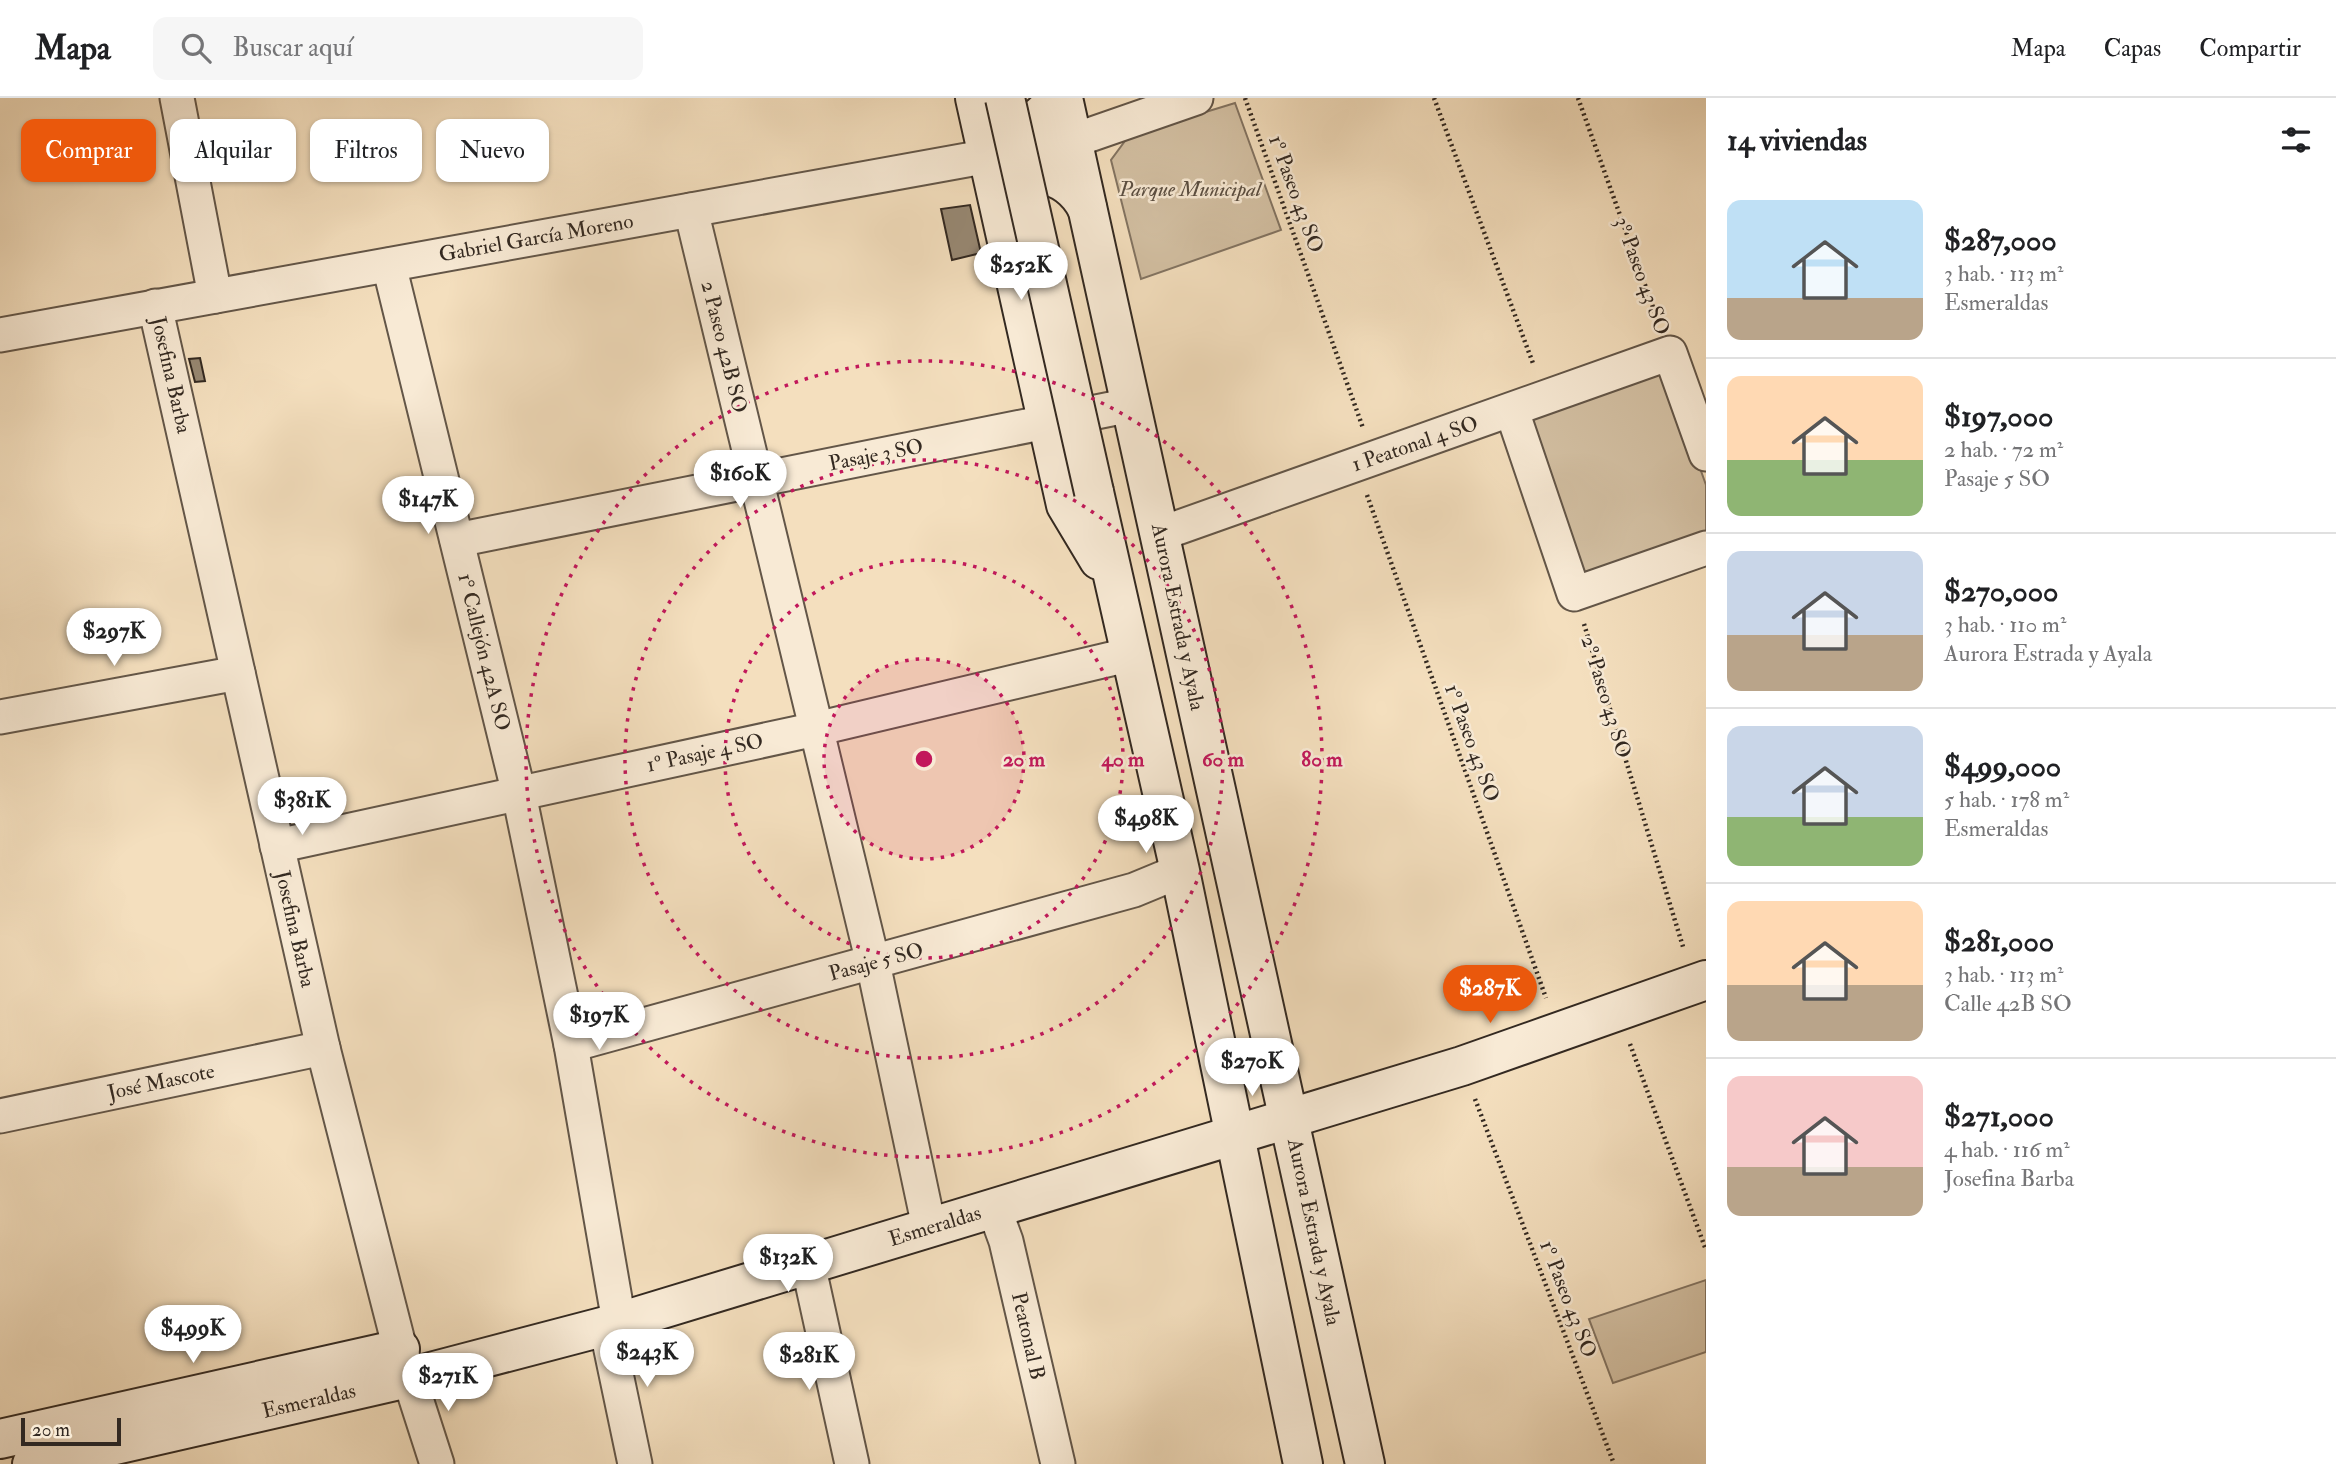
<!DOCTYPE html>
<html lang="es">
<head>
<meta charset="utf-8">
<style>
	:root { --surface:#fff; --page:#f6f6f6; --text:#202124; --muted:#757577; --line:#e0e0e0; --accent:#ea580c }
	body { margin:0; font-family:"IM FELL Double Pica",serif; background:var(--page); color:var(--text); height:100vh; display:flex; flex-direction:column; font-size:26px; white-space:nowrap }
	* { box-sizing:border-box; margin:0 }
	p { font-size:23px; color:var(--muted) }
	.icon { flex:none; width:38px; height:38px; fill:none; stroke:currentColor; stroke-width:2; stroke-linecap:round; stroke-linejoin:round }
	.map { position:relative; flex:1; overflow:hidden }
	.drawer { display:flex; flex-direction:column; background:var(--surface); width:630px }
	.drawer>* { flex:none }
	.guide { position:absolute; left:21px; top:21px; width:665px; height:63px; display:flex; gap:14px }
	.scale { position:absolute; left:21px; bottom:18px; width:100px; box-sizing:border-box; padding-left:7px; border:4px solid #332921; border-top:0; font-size:19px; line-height:24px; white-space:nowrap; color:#332921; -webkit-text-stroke:5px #f8ead5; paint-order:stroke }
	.price { position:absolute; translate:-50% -60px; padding:0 16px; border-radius:24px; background:#fff; color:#222; font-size:23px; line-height:46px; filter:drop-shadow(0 2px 4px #0008) }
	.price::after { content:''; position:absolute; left:50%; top:42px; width:21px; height:16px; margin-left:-10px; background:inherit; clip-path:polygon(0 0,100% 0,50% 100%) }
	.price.on { background:var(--accent); color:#fff }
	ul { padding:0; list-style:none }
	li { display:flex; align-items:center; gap:21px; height:175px; padding:0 21px }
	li+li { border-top:2px solid var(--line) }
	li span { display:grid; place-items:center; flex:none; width:196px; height:140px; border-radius:14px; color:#555 }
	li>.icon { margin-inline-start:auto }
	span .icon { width:84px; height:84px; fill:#fffc; stroke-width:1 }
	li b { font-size:30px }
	h2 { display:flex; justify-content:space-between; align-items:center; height:84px; padding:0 21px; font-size:30px }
	.pill { padding:0 24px; border-radius:14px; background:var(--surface); box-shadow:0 2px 5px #0004; font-size:24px; line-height:63px }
	.pill.on { background:var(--accent); color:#fff }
	header { display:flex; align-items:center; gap:42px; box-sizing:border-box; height:98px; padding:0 35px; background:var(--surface); border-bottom:2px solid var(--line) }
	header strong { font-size:33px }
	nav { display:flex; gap:38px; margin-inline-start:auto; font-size:24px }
	.search { width:490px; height:63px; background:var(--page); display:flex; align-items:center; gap:18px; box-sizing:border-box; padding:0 24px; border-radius:14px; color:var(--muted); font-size:26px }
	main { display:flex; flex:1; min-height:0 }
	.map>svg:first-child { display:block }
</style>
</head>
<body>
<header>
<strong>Mapa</strong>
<div class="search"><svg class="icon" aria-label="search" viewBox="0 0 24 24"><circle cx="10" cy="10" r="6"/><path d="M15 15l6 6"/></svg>Buscar aquí</div>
<nav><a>Mapa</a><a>Capas</a><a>Compartir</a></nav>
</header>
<main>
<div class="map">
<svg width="1706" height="1366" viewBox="0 0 1706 1366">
	<rect width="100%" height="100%" fill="#f4dfbe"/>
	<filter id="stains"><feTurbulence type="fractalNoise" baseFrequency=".00286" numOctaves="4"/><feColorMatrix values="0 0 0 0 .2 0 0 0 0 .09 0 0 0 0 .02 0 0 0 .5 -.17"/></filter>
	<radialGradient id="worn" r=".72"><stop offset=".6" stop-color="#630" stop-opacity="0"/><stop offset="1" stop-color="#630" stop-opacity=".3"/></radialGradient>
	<g fill="#d3c0a3" stroke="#837462" stroke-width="2">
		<polygon points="1235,5 1281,132 1141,181 1111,62 1125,43 1137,35"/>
		<polygon points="1664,270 1706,387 1706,438 1586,481 1528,321"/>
		<polygon points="1706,1182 1706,1254 1613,1285 1589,1221"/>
	</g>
	<g fill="#978873" stroke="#332921" stroke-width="2">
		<polygon points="970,107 981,155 952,162 941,111"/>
		<polygon points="200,260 205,283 195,284 189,261"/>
	</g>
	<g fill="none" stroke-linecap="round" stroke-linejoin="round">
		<defs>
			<g id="street">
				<polyline points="177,0 215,198"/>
				<polyline points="691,112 873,865 929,1129"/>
				<polyline points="389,167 519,696 571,947 619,1224"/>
				<polyline points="155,208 323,950 400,1251 437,1366"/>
				<polyline points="0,237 1072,43 1196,0"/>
				<polyline points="1512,313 1574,496 1706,450"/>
				<polyline points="1160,436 1670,255 1706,356"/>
				<polyline points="457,442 1131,307"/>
				<polyline points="0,619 238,575"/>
				<polyline points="277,748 816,631 1132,556"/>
				<polyline points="571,947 1134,792 1180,773"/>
				<polyline points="0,1018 323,950"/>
				<polyline points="994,1110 1006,1143 1058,1366"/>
				<polyline points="808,1166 852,1366"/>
				<polyline points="606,1228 635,1366"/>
			</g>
			<g id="secondary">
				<polyline points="975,0 1066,407 1099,462"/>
				<polyline points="1063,0 1365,1366"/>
				<path d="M984,13C1006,38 1041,28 1054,0"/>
				<path d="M1005,109C1019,60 1068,73 1087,110"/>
				<polyline points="1094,394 1180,773 1303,1366"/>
				<polyline points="0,1341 400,1251"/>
				<polyline points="32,1366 408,1280 606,1228 1462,968 1706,882"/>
			</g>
		</defs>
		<use href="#street" stroke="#635648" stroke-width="37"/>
		<use href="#secondary" stroke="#332921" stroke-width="42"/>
		<g stroke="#332921" stroke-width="4.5" stroke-dasharray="2 3.5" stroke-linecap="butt">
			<polyline points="1245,0 1363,330"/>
			<polyline points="1434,0 1534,268"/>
			<polyline points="1578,0 1658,223"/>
			<polyline points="1367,397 1546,900"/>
			<polyline points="1584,526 1684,852"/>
			<polyline points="1630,946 1706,1152"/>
			<polyline points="1475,1001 1614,1366"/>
		</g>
		<use href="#street" stroke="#f8ead5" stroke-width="33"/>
		<use href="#secondary" stroke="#f8ead5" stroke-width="38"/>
		<defs>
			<polyline id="secondary-bridge" points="1005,0 1094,394"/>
		</defs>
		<use href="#secondary-bridge" stroke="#332921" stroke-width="42" stroke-linecap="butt"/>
		<use href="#secondary-bridge" stroke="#f8ead5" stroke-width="38"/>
	</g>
	<circle cx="924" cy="661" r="100" fill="#c2185b" fill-opacity=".12"/>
	<g fill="none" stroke="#c2185b" stroke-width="3.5" stroke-dasharray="3.5 7">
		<circle cx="924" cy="661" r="100"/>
		<circle cx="924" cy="661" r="199"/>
		<circle cx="924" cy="661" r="299"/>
		<circle cx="924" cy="661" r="398"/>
	</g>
	<g text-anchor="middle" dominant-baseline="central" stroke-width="5" stroke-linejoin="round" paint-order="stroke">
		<g font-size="21" font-style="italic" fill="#5b4f42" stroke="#f8ead5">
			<text x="1190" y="91">Parque Municipal</text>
		</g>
		<g font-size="21" fill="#332921" stroke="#f8ead5">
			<text transform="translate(1296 96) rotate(70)">1º Paseo 43 SO</text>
			<text transform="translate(536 140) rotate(-10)">Gabriel García Moreno</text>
			<text transform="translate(1642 178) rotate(70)">3º Paseo 43 SO</text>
			<text transform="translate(724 249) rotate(76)">2 Paseo 42B SO</text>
			<text transform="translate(171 277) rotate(77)">Josefina Barba</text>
			<text transform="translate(1415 346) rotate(-19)">1 Peatonal 4 SO</text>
			<text transform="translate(876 357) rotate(-11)">Pasaje 3 SO</text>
			<text transform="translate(1178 519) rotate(78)">Aurora Estrada y Ayala</text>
			<text transform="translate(484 554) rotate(76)">1° Callejón 42A SO</text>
			<text transform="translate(1606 599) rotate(73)">2º Paseo 43 SO</text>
			<text transform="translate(1472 645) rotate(70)">1º Paseo 43 SO</text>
			<text transform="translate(705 655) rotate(-12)">1º Pasaje 4 SO</text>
			<text transform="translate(295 831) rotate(77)">Josefina Barba</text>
			<text transform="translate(876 864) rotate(-15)">Pasaje 5 SO</text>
			<text transform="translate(161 984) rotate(-12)">José Mascote</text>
			<text transform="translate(935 1128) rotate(-17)">Esmeraldas</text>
			<text transform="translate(1314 1134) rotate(78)">Aurora Estrada y Ayala</text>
			<text transform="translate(1568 1201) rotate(69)">1º Paseo 43 SO</text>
			<text transform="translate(1028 1238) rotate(77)">Peatonal B</text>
			<text transform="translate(309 1303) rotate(-13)">Esmeraldas</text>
		</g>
	</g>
	<circle cx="924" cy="661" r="10" fill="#c2185b" stroke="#f8ead5" stroke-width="3.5"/>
	<g font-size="21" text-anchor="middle" font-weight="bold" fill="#c2185b" stroke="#f8ead5" stroke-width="5" stroke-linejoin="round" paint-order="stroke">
		<text x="1024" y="668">20 m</text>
		<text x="1123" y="668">40 m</text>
		<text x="1223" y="668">60 m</text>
		<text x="1322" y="668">80 m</text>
	</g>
	<rect width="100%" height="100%" filter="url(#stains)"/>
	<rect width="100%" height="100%" fill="url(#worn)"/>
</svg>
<div class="scale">20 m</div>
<b class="price" style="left:1021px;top:204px">$252K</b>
<b class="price" style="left:740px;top:412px">$160K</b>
<b class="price" style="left:428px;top:438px">$147K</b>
<b class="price" style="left:114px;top:570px">$297K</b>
<b class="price" style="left:302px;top:739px">$381K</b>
<b class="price" style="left:1146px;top:757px">$498K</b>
<b class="price on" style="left:1490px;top:927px">$287K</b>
<b class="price" style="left:599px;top:954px">$197K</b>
<b class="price" style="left:1252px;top:1000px">$270K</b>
<b class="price" style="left:788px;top:1196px">$132K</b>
<b class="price" style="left:193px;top:1267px">$499K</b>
<b class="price" style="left:647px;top:1291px">$243K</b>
<b class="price" style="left:809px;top:1294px">$281K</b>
<b class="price" style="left:448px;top:1315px">$271K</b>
<div class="guide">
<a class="pill on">Comprar</a>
<a class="pill">Alquilar</a>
<a class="pill">Filtros</a>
<a class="pill">Nuevo</a>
</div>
</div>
<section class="drawer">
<h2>14 viviendas<svg class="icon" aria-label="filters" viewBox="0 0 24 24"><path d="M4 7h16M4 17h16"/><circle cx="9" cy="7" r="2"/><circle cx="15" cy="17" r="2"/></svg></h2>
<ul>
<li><span style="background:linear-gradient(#bfe0f5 70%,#b9a48a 0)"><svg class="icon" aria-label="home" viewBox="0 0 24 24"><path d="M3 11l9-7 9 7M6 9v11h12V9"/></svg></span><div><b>$287,000</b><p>3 hab. · 113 m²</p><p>Esmeraldas</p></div></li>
<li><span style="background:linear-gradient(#ffd9b3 60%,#8fb573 0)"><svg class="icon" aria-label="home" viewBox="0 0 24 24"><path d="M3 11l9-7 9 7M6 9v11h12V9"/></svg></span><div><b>$197,000</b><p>2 hab. · 72 m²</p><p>Pasaje 5 SO</p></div></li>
<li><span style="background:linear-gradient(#c9d6e8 60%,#b9a48a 0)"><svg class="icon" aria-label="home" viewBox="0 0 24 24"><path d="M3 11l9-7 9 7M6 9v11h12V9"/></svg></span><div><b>$270,000</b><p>3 hab. · 110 m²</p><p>Aurora Estrada y Ayala</p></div></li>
<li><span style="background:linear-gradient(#c9d6e8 65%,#8fb573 0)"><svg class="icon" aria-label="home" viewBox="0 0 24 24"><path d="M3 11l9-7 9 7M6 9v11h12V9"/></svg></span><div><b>$499,000</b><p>5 hab. · 178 m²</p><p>Esmeraldas</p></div></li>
<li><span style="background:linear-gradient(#ffd9b3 60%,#b9a48a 0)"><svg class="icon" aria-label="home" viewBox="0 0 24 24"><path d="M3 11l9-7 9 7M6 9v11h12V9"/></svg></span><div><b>$281,000</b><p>3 hab. · 113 m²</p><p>Calle 42B SO</p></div></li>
<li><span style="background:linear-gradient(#f6c9c9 65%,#b9a48a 0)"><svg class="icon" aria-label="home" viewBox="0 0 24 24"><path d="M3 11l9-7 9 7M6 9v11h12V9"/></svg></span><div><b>$271,000</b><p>4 hab. · 116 m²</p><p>Josefina Barba</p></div></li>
</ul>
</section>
</main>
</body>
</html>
